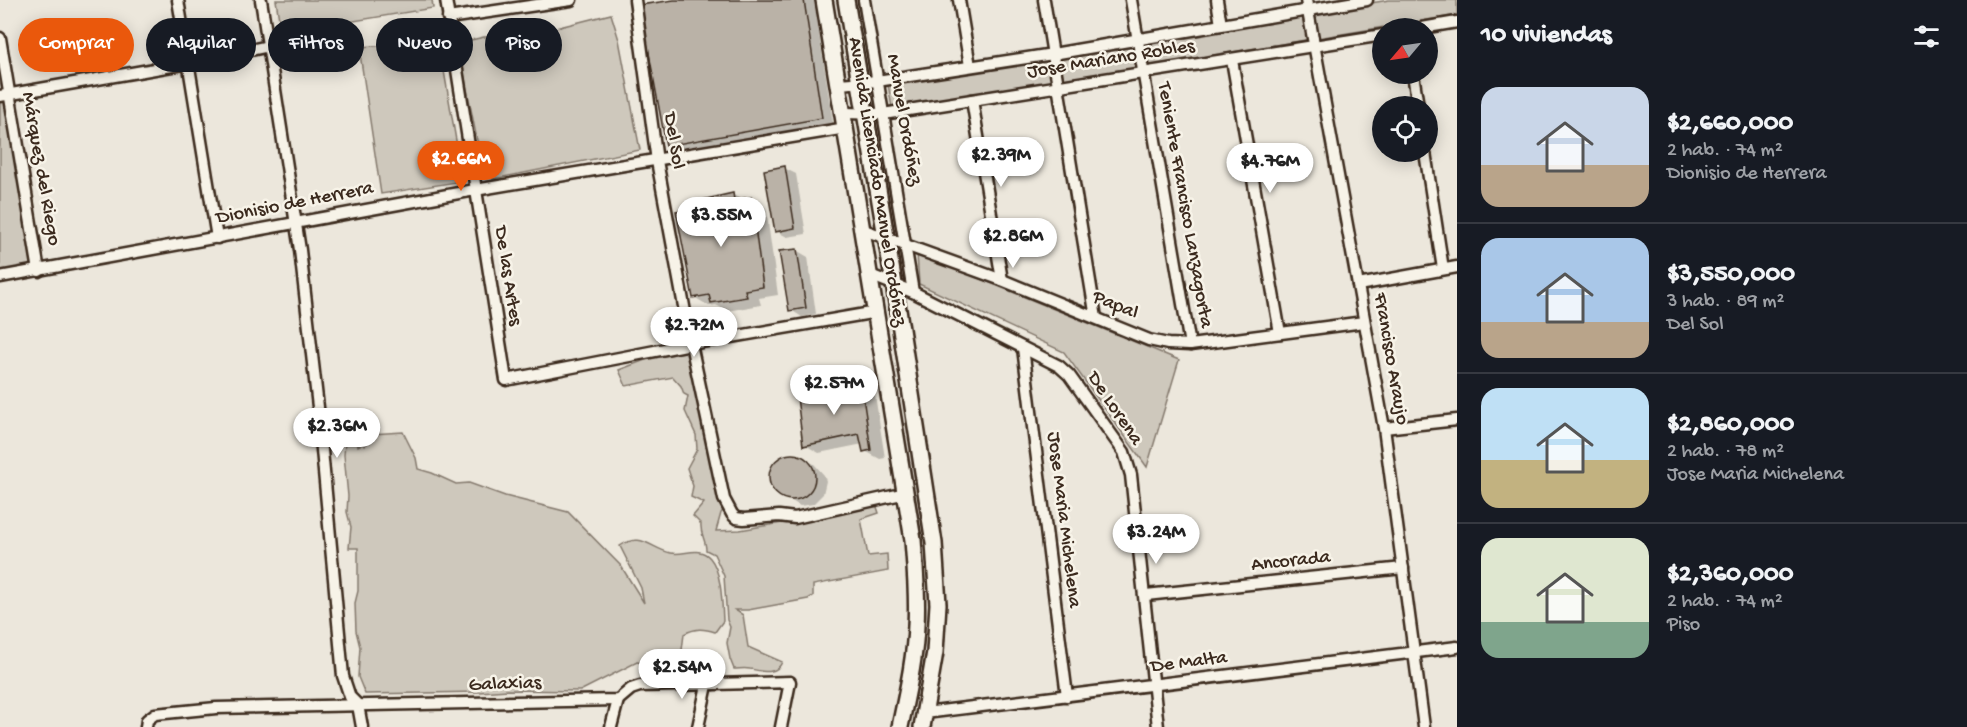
<!DOCTYPE html>
<html lang="es">
<head>
<meta charset="utf-8">
<style>
	:root { --surface:#171b24; --page:#20242c; --text:#f1f3f6; --muted:#9ea1a6; --line:#363941; --accent:#ea580c }
	body { margin:0; font-family:"Gochi Hand",sans-serif; background:var(--page); color:var(--text); height:100vh; display:flex; flex-direction:column; font-size:22px; white-space:nowrap }
	* { box-sizing:border-box; margin:0 }
	p { font-size:20px; color:var(--muted) }
	.icon { flex:none; width:33px; height:33px; fill:none; stroke:currentColor; stroke-width:2; stroke-linecap:round; stroke-linejoin:round }
	.map { position:relative; flex:1; overflow:hidden }
	.drawer { display:flex; flex-direction:column; background:var(--surface); width:510px }
	.drawer>* { flex:none }
	.guide { position:absolute; left:18px; top:18px; width:570px; height:54px; display:flex; gap:12px }
	.needle { width:39px; rotate:241deg }
	.buttons { position:absolute; left:1372px; top:18px; display:grid; gap:12px }
	.buttons a { display:grid; place-items:center; width:66px; height:66px; border-radius:50%; background:var(--surface); box-shadow:0 3px 15px #0003; font-size:30px }
	.price { position:absolute; translate:-50% -51px; padding:0 14px; border-radius:21px; background:#fff; color:#222; font-size:20px; line-height:39px; filter:drop-shadow(0 2px 3px #0008) }
	.price::after { content:''; position:absolute; left:50%; top:36px; width:18px; height:14px; margin-left:-9px; background:inherit; clip-path:polygon(0 0,100% 0,50% 100%) }
	.price.selected { background:var(--accent); color:#fff }
	ul { padding:0; list-style:none }
	li { display:flex; align-items:center; gap:18px; height:150px; padding:0 24px }
	li+li { border-top:2px solid var(--line) }
	li span { display:grid; place-items:center; flex:none; width:168px; height:120px; border-radius:18px; color:#555 }
	li>.icon { margin-inline-start:auto }
	span .icon { width:72px; height:72px; fill:#fffc; stroke-width:1 }
	li b { font-size:26px }
	h2 { display:flex; justify-content:space-between; align-items:center; height:72px; padding:0 24px; font-size:26px }
	.pill { padding:0 21px; border-radius:27px; background:var(--surface); box-shadow:0 3px 15px #0003; font-size:21px; line-height:54px }
	.pill.selected { background:var(--accent); color:#fff }
	main { display:flex; flex:1; min-height:0 }
	.map>svg:first-child { display:block }
</style>
</head>
<body>
<main>
<div class="map">
<svg width="1457" height="727" viewBox="0 0 1457 727">
	<rect width="100%" height="100%" fill="#ece7dc"/>
	<filter id="ink" filterUnits="userSpaceOnUse"><feTurbulence type="fractalNoise" baseFrequency=".0167" numOctaves="2"/><feDisplacementMap in="SourceGraphic" scale="12" xChannelSelector="R" yChannelSelector="G"/><feConvolveMatrix kernelMatrix="1 2 1 2 8 2 1 2 1" color-interpolation-filters="sRGB"/></filter>
	<g filter="url(#ink)">
		<g fill="#cec8bc" stroke="#84796d" stroke-width="1.5">
			<polygon points="276,0 432,0 433,8 281,33"/>
			<polygon points="1389,0 1457,0 1457,15 892,108 888,84"/>
			<polygon points="611,14 619,40 640,150 493,179 477,140 458,43 484,37 528,35"/>
			<polygon points="439,42 463,181 381,194 359,47"/>
			<polygon points="6,101 32,267 0,272 0,102"/>
			<polygon points="917,253 1179,360 1147,467 1064,352 919,284"/>
			<path d="M690,351L716,472L720,503L726,507L721,513L716,531L740,530L812,518L876,504L879,513L861,519L868,556L887,554L888,571L813,585V596L808,599L748,610H735L743,615L748,647L782,662C776,676 762,671 750,669C745,668 739,669 734,669L730,659L727,643L730,627L727,620L724,576L714,554L706,550C706,540 700,534 701,524L693,516L704,503L691,497L693,486L687,468L697,449L696,435L685,411L688,396L684,394L681,386L673,377L626,386L619,370L645,360Z"/>
			<path d="M403,432L416,458L418,469L432,473L456,484L469,483L505,496L568,512L621,566L644,603L641,588L620,546C641,531 651,549 671,553C684,556 699,545 710,558C722,572 722,604 723,621L715,632C703,628 695,628 684,634L682,650L669,666L637,662L580,691L508,690L479,692L365,694L358,677L360,647L356,631L355,603L358,591V548H349L351,527L347,512L348,496L344,455L345,442L356,438L358,446L362,444L365,446L371,434Z"/>
		</g>
		<g fill="#0003">
			<polygon points="684,0 814,0 833,123 678,151 667,145"/>
			<polygon points="784,168 796,174 806,234 787,237 776,231"/>
			<polygon points="733,195 742,200 751,199 766,208 778,295 759,298 761,305 727,311 716,305 709,306 694,297 696,210"/>
			<polygon points="796,250 808,257 816,314 802,317 791,310"/>
			<polygon points="860,386 875,395 885,458 880,459 865,451 863,444 819,453 805,445"/>
			<polygon points="787,455 802,458 814,464 824,475 826,481 823,494 813,504 800,506 775,491 770,477 775,463"/>
		</g>
		<g fill="#bab2a7" stroke="#3b2a1e" stroke-width="1.5">
			<polygon points="674,0 804,0 822,118 666,146 640,5"/>
			<polygon points="785,166 795,228 775,232 764,170"/>
			<polygon points="733,193 734,200 751,197 763,287 745,290 747,297 711,303 709,295 693,298 676,211 694,209 693,202"/>
			<polygon points="797,249 806,308 789,311 779,251"/>
			<polygon points="861,384 871,450 863,452 859,434 803,446 797,397"/>
			<circle cx="792" cy="477" r="23"/>
		</g>
		<g fill="none" stroke-linecap="round" stroke-linejoin="round">
			<defs>
				<g id="street">
					<polyline points="178,0 217,238"/>
					<polyline points="261,0 300,250 318,407 343,676 350,697 358,705 362,727"/>
					<polyline points="446,0 506,380 691,344 877,312"/>
					<polyline points="635,0 657,161 691,344 724,499 732,514 736,518 744,519 779,516 795,518 906,493"/>
					<polyline points="864,0 913,292"/>
					<polyline points="959,0 970,66"/>
					<polyline points="1044,0 1096,318"/>
					<polyline points="1131,0 1190,345"/>
					<polyline points="1217,0 1221,25"/>
					<polyline points="1306,0 1384,428 1424,727"/>
					<polyline points="448,18 571,0"/>
					<polyline points="1422,28 1457,22"/>
					<polyline points="0,38 39,271"/>
					<polyline points="1232,60 1280,333"/>
					<polyline points="1413,74 1418,106"/>
					<polyline points="839,84 877,81 1053,54 1367,0"/>
					<polyline points="0,96 189,63 307,38"/>
					<polyline points="972,100 1002,280"/>
					<polyline points="844,113 883,114 1383,35"/>
					<polyline points="1425,152 1443,269"/>
					<polyline points="864,230 1002,280 1149,340 1168,344 1190,345 1364,322"/>
					<polyline points="870,275 913,292 1059,366 1069,375 1124,452 1131,475 1158,727"/>
					<polyline points="0,277 475,190 846,128"/>
					<polyline points="1358,285 1457,267"/>
					<polyline points="1023,348 1067,696"/>
					<polyline points="1384,428 1457,420"/>
					<polyline points="1146,595 1403,568"/>
					<polyline points="925,713 1457,647"/>
					<polyline points="146,727 147,720 155,714 216,708 618,700 631,689 640,686 790,682 781,727"/>
					<polyline points="611,727 618,700"/>
					<polyline points="698,727 707,685"/>
				</g>
				<g id="secondary">
					<path d="M824,0L913,540C915,568 918,596 916,625C915,659 907,693 900,727"/>
					<polyline points="846,0 894,284 934,543 938,604 935,652 922,727"/>
				</g>
			</defs>
			<use href="#street" stroke="#3b2a1e" stroke-width="15"/>
			<use href="#secondary" stroke="#3b2a1e" stroke-width="20"/>
			<use href="#street" stroke="#f7f3e8" stroke-width="10"/>
			<use href="#secondary" stroke="#f7f3e8" stroke-width="15"/>
		</g>
	</g>
	<g text-anchor="middle" dominant-baseline="central" stroke-width="5" stroke-linejoin="round" paint-order="stroke">
		<g font-size="20" fill="#3b2a1e" stroke="#f7f3e8">
			<text transform="translate(1111 60) rotate(-9)">Jose Mariano Robles</text>
			<text transform="translate(903 120) rotate(80)">Manuel Ordóñez</text>
			<text transform="translate(673 141) rotate(81)">Del Sol</text>
			<text transform="translate(40 169) rotate(80)">Márquez del Riego</text>
			<text transform="translate(876 182) rotate(81)">Avenida Licenciado Manuel Ordóñez</text>
			<text transform="translate(295 204) rotate(-11)">Dionisio de Herrera</text>
			<text transform="translate(1184 205) rotate(80)">Teniente Francisco Lanzagorta</text>
			<text transform="translate(507 276) rotate(81)">De las Artes</text>
			<text transform="translate(1115 306) rotate(22)">Papal</text>
			<text transform="translate(1390 359) rotate(80)">Francisco Araujo</text>
			<text transform="translate(1114 409) rotate(56)">De Lorena</text>
			<text transform="translate(1063 520) rotate(83)">Jose Maria Michelena</text>
			<text transform="translate(1291 562) rotate(-6)">Ancorada</text>
			<text transform="translate(1189 663) rotate(-7)">De Malta</text>
			<text transform="translate(505 685) rotate(-2)">Galaxias</text>
		</g>
	</g>
</svg>
<div class="buttons">
<a><svg class="needle" viewBox="-14 -14 28 28"><path d="M0-13l5 13h-10z" fill="#e53935"/><path d="M0 13l5-13h-10z" fill="#9ea1a6"/></svg></a>
<a><svg class="icon" aria-label="locate" viewBox="0 0 24 24"><circle cx="12" cy="12" r="6"/><path d="M12 2v4M12 18v4M2 12h4M18 12h4"/></svg></a>
</div>
<b class="price" style="left:1001px;top:188px">$2.39M</b>
<b class="price selected" style="left:461px;top:192px">$2.66M</b>
<b class="price" style="left:1270px;top:194px">$4.76M</b>
<b class="price" style="left:721px;top:248px">$3.55M</b>
<b class="price" style="left:1013px;top:269px">$2.86M</b>
<b class="price" style="left:694px;top:358px">$2.72M</b>
<b class="price" style="left:834px;top:416px">$2.57M</b>
<b class="price" style="left:337px;top:459px">$2.36M</b>
<b class="price" style="left:1156px;top:565px">$3.24M</b>
<b class="price" style="left:682px;top:700px">$2.54M</b>
<div class="guide">
<a class="pill selected">Comprar</a>
<a class="pill">Alquilar</a>
<a class="pill">Filtros</a>
<a class="pill">Nuevo</a>
<a class="pill">Piso</a>
</div>
</div>
<section class="drawer">
<h2>10 viviendas<svg class="icon" aria-label="filters" viewBox="0 0 24 24"><path d="M4 7h16M4 17h16"/><circle cx="9" cy="7" r="2"/><circle cx="15" cy="17" r="2"/></svg></h2>
<ul>
<li><span style="background:linear-gradient(#c9d6e8 65%,#b9a48a 0)"><svg class="icon" aria-label="home" viewBox="0 0 24 24"><path d="M3 11l9-7 9 7M6 9v11h12V9"/></svg></span><div><b>$2,660,000</b><p>2 hab. · 74 m²</p><p>Dionisio de Herrera</p></div></li>
<li><span style="background:linear-gradient(#a9c7e8 70%,#b9a48a 0)"><svg class="icon" aria-label="home" viewBox="0 0 24 24"><path d="M3 11l9-7 9 7M6 9v11h12V9"/></svg></span><div><b>$3,550,000</b><p>3 hab. · 89 m²</p><p>Del Sol</p></div></li>
<li><span style="background:linear-gradient(#bfe0f5 60%,#c2b280 0)"><svg class="icon" aria-label="home" viewBox="0 0 24 24"><path d="M3 11l9-7 9 7M6 9v11h12V9"/></svg></span><div><b>$2,860,000</b><p>2 hab. · 78 m²</p><p>Jose Maria Michelena</p></div></li>
<li><span style="background:linear-gradient(#dfe7d0 70%,#7fa58c 0)"><svg class="icon" aria-label="home" viewBox="0 0 24 24"><path d="M3 11l9-7 9 7M6 9v11h12V9"/></svg></span><div><b>$2,360,000</b><p>2 hab. · 74 m²</p><p>Piso</p></div></li>
</ul>
</section>
</main>
</body>
</html>
